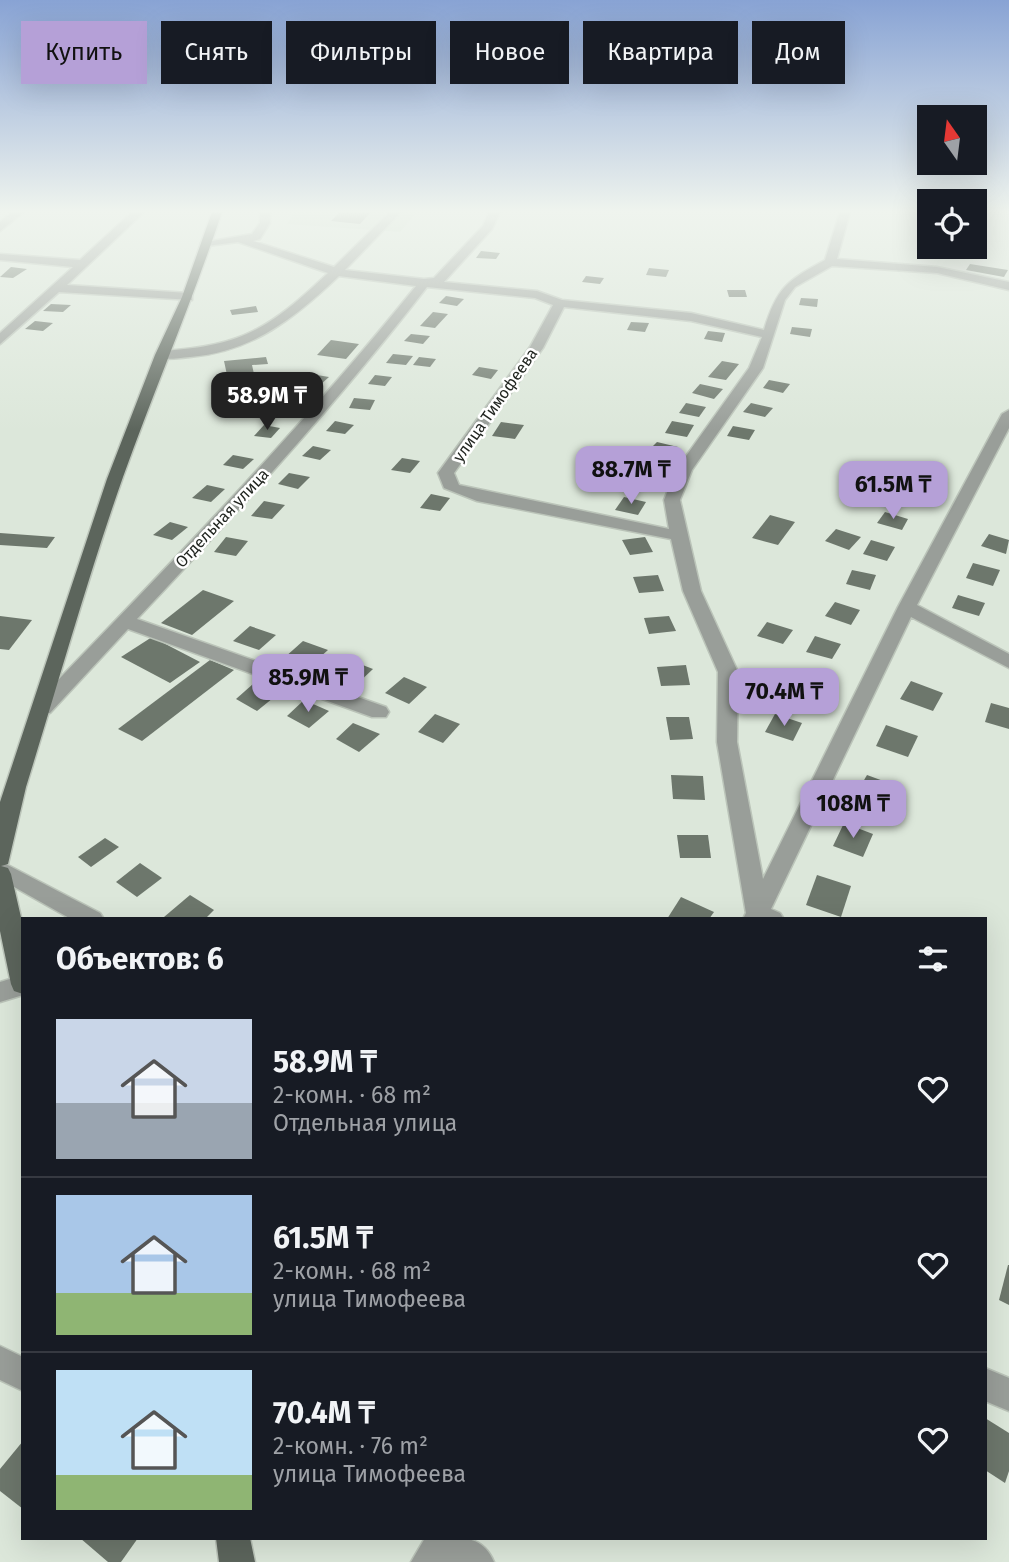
<!DOCTYPE html>
<html lang="ru">
<head>
<meta charset="utf-8">
<style>
	:root { --surface:#171b24; --page:#20242c; --text:#f1f3f6; --muted:#9ea1a6; --line:#363941; --accent:#b5a0d7 }
	body { margin:0; font-family:"Fira Sans",sans-serif; background:var(--page); color:var(--text); height:100vh; display:flex; flex-direction:column; font-size:26px; white-space:nowrap }
	* { box-sizing:border-box; margin:0 }
	p { font-size:23px; color:var(--muted) }
	.icon { flex:none; width:38px; height:38px; fill:none; stroke:currentColor; stroke-width:2; stroke-linecap:round; stroke-linejoin:round }
	.map { position:relative; flex:1; overflow:hidden }
	.drawer { position:absolute; left:21px; top:917px; width:966px; height:623px; display:flex; flex-direction:column; background:var(--surface); border-radius:0px; box-shadow:0 7px 28px #0002 }
	.drawer>* { flex:none }
	.top-card { position:absolute; left:21px; top:21px; width:968px; height:63px; display:flex; gap:14px }
	.needle { width:46px; rotate:346deg }
	.tools { position:absolute; left:917px; top:105px; display:grid; gap:14px }
	.tools a { display:grid; place-items:center; width:70px; height:70px; border-radius:0px; background:var(--surface); box-shadow:0 7px 28px #0002; font-size:35px }
	.price { position:absolute; translate:-50% -60px; padding:0 16px; border-radius:14px; background:var(--accent); color:#111; font-size:23px; line-height:46px; filter:drop-shadow(0 2px 4px #0008) }
	.price::after { content:''; position:absolute; left:50%; top:42px; width:21px; height:16px; margin-left:-10px; background:inherit; clip-path:polygon(0 0,100% 0,50% 100%) }
	.price.current { background:#222; color:#fff }
	ul { padding:0; list-style:none }
	li { display:flex; align-items:center; gap:21px; height:175px; padding:0 35px }
	li+li { border-top:2px solid var(--line) }
	li span { display:grid; place-items:center; flex:none; width:196px; height:140px; border-radius:0px; color:#555 }
	li>.icon { margin-inline-start:auto }
	span .icon { width:84px; height:84px; fill:#fffc; stroke-width:1 }
	li b { font-size:30px }
	h2 { display:flex; justify-content:space-between; align-items:center; height:84px; padding:0 35px; font-size:30px }
	.tag { padding:0 24px; border-radius:0px; background:var(--surface); box-shadow:0 7px 28px #0002; font-size:24px; line-height:63px }
	.tag.current { background:var(--accent); color:#111 }
	.map>svg:first-child { display:block }
</style>
</head>
<body>
<div class="map">
<svg width="1009" height="1562" viewBox="0 0 1009 1562">
	<rect width="100%" height="100%" fill="#dce7da"/>
	<polygon fill="#cbdac9" points="294,212 417,212 400,232 287,224"/>
	<g fill="#6d776c">
		<polygon points="340,212 371,212 360,224 331,221"/>
		<polygon points="481,251 500,253 496,259 476,258"/>
		<polygon points="970,264 1008,270 1004,277 966,270"/>
		<polygon points="11,267 27,269 13,278 0,277"/>
		<polygon points="649,268 669,270 666,277 646,275"/>
		<polygon points="586,276 604,278 600,284 582,282"/>
		<polygon points="727,290 745,290 747,297 729,297"/>
		<polygon points="446,296 464,299 457,306 439,303"/>
		<polygon points="801,298 818,299 817,307 799,305"/>
		<polygon points="51,304 71,305 63,312 43,311"/>
		<polygon points="256,306 258,312 232,315 230,310"/>
		<polygon points="433,312 448,314 435,328 420,326"/>
		<polygon points="35,321 53,323 43,331 25,329"/>
		<polygon points="631,322 649,323 645,332 627,330"/>
		<polygon points="792,327 812,329 810,337 790,334"/>
		<polygon points="708,331 725,333 722,342 704,339"/>
		<polygon points="411,334 430,336 423,344 404,341"/>
		<polygon points="331,340 359,344 346,359 317,355"/>
		<polygon points="393,354 413,356 406,365 386,363"/>
		<polygon points="266,357 268,364 252,365 254,374 235,376 236,382 219,384 217,376 227,375 224,361"/>
		<polygon points="419,357 436,359 430,367 413,365"/>
		<polygon points="722,361 739,364 726,380 708,377"/>
		<polygon points="479,367 498,370 491,379 472,375"/>
		<polygon points="311,374 329,377 320,385 302,382"/>
		<polygon points="375,375 392,377 385,386 368,384"/>
		<polygon points="769,380 790,384 783,393 763,388"/>
		<polygon points="700,384 723,389 714,399 692,393"/>
		<polygon points="290,397 309,401 299,410 281,407"/>
		<polygon points="354,398 375,400 370,410 349,408"/>
		<polygon points="686,403 706,407 699,417 679,413"/>
		<polygon points="751,403 773,408 765,417 743,412"/>
		<polygon points="335,421 354,425 345,434 326,431"/>
		<polygon points="672,421 694,425 687,437 665,433"/>
		<polygon points="501,422 524,425 515,439 492,436"/>
		<polygon points="264,425 280,428 271,438 254,436"/>
		<polygon points="733,426 755,430 749,440 727,436"/>
		<polygon points="657,442 678,447 668,458 647,452"/>
		<polygon points="313,446 331,450 320,460 302,456"/>
		<polygon points="233,455 254,459 243,469 223,465"/>
		<polygon points="402,458 420,461 410,473 391,470"/>
		<polygon points="637,466 659,470 651,482 629,477"/>
		<polygon points="289,473 310,477 298,489 278,484"/>
		<polygon points="207,485 225,489 211,502 192,498"/>
		<polygon points="899,487 925,492 921,502 895,497"/>
		<polygon points="431,494 450,498 440,511 420,508"/>
		<polygon points="624,497 646,502 638,515 615,510"/>
		<polygon points="264,501 285,505 272,519 251,516"/>
		<polygon points="885,512 908,519 902,530 877,523"/>
		<polygon points="770,515 795,522 778,545 752,538"/>
		<polygon points="170,522 188,527 172,540 153,535"/>
		<polygon points="836,529 861,537 849,550 825,541"/>
		<polygon points="0,533 55,537 47,548 0,545"/>
		<polygon points="989,534 1009,540 1006,554 981,546"/>
		<polygon points="226,537 248,541 236,556 214,552"/>
		<polygon points="645,537 653,552 630,555 622,540"/>
		<polygon points="871,540 895,547 887,561 863,554"/>
		<polygon points="973,563 1000,570 993,586 966,578"/>
		<polygon points="852,570 876,575 870,590 846,584"/>
		<polygon points="658,575 664,591 639,593 633,577"/>
		<polygon points="203,590 234,601 192,635 161,623"/>
		<polygon points="958,595 985,603 979,616 952,608"/>
		<polygon points="835,602 860,610 851,625 825,616"/>
		<polygon points="0,616 32,620 9,650 0,649"/>
		<polygon points="669,616 676,631 649,634 644,618"/>
		<polygon points="767,622 793,630 783,644 757,636"/>
		<polygon points="250,626 276,635 259,650 233,641"/>
		<polygon points="815,636 841,644 832,659 806,652"/>
		<polygon points="152,637 200,662 170,683 121,657"/>
		<polygon points="303,641 328,650 309,667 284,658"/>
		<polygon points="347,659 373,669 356,685 330,675"/>
		<polygon points="210,660 234,670 142,741 118,729"/>
		<polygon points="686,665 690,685 661,686 657,667"/>
		<polygon points="796,672 822,680 813,697 786,689"/>
		<polygon points="404,677 427,687 409,704 385,693"/>
		<polygon points="911,681 943,693 933,711 900,699"/>
		<polygon points="253,684 278,694 257,711 236,699"/>
		<polygon points="304,700 329,711 309,728 287,716"/>
		<polygon points="991,703 1009,708 1009,729 985,722"/>
		<polygon points="435,714 460,724 443,743 418,732"/>
		<polygon points="775,714 802,723 793,741 765,732"/>
		<polygon points="666,717 689,717 693,739 670,740"/>
		<polygon points="353,723 380,734 359,752 336,739"/>
		<polygon points="886,725 918,736 908,757 876,746"/>
		<polygon points="671,775 703,776 705,800 673,799"/>
		<polygon points="867,775 897,786 887,805 856,794"/>
		<polygon points="844,823 873,834 863,857 833,846"/>
		<polygon points="677,835 708,835 711,858 680,858"/>
		<polygon points="105,838 119,847 91,867 78,857"/>
		<polygon points="140,863 162,878 137,897 116,882"/>
		<polygon points="817,875 851,886 841,917 806,905"/>
		<polygon points="190,895 214,910 205,919 164,917"/>
		<polygon points="681,897 714,912 709,919 667,919"/>
		<polygon points="1008,1265 1009,1265 1009,1305 999,1300"/>
		<polygon points="985,1418 1009,1433 1009,1471 1005,1483 985,1470"/>
		<polygon points="23,1441 23,1509 0,1491 0,1469"/>
		<polygon points="80,1538 138,1538 121,1562 108,1562"/>
	</g>
	<g fill="none" stroke-linecap="round" stroke-linejoin="round">
		<defs>
			<g id="minor">
				<polygon points="12,212 24,212 0,231 0,222"/>
				<polygon points="132,212 144,212 67,285 188,293 192,294 192,300 59,292 0,344 0,333 73,267 0,260 0,254 80,260"/>
				<path d="M260,212H270V223L260,239L253,241L334,267L390,212H401L345,270L424,279L434,278L483,226L489,212H500L492,229L444,282L537,291L562,300L691,313L764,330C777,287 787,281 825,260L840,212H850L837,259L937,267L1009,282V290L937,273L832,266L795,287L785,300L763,368L692,470L680,500L701,591L738,672L737,742L763,879L898,607L1002,414L1009,410V428L917,605L1009,654V668L911,617L771,909L780,913L784,919L744,917L746,913L717,742L718,672L683,591L671,539L477,501L444,488L438,473L530,347L553,305L535,298L427,287C337,403 238,512 137,619L386,707L389,712L386,717H372L128,629L50,713H36L33,708L36,703C166,568 298,433 416,286L339,276C295,318 252,352 190,357C179,358 168,360 157,358V352L162,351C243,346 270,328 328,273L238,242L207,246L201,243L252,234L260,223ZM564,307L691,321L762,337L749,368L676,470L664,500L669,529L459,485L454,473L543,348Z"/>
				<polygon points="0,861 100,913 104,919 71,919 0,879"/>
				<polygon points="23,975 23,995 0,1002 0,982"/>
				<polygon points="0,1346 23,1357 23,1391 0,1380"/>
				<polygon points="985,1368 1009,1378 1009,1411 985,1401"/>
				<path d="M425,1538C453,1538 481,1531 494,1562H411Z"/>
			</g>
			<g id="major">
				<path d="M212,212H222C192,302 155,388 123,477C87,579 58,684 26,787L8,864L1,866L8,868L11,874L23,926V994L14,991L11,984L0,931V802L107,479L155,355L182,297Z"/>
				<polygon points="216,1538 250,1538 255,1562 219,1562"/>
			</g>
		</defs>
		<use href="#minor" stroke="#bbc4b9" stroke-width="3"/>
		<use href="#major" stroke="#bbc4b9" stroke-width="3"/>
		<use href="#minor" fill="#999e99" fill-rule="evenodd"/>
		<use href="#major" fill="#5c655c" fill-rule="evenodd"/>
	</g>
	<linearGradient id="sky" x2="0" y2="1"><stop stop-color="#88a3d4"/><stop offset="0.49" stop-color="#eff4ee"/><stop offset="1" stop-color="#eff4ee" stop-opacity="0"/></linearGradient>
	<rect width="1009" height="431" fill="url(#sky)"/>
	<g text-anchor="middle" dominant-baseline="central" stroke-width="5" stroke-linejoin="round" paint-order="stroke">
		<g font-size="16" fill="#222621" stroke="#fff">
			<text transform="translate(495 405) rotate(-55)">улица Тимофеева</text>
			<text transform="translate(222 518) rotate(-47)">Отдельная улица</text>
		</g>
	</g>
</svg>
<div class="tools">
<a><svg class="needle" viewBox="-14 -14 28 28"><path d="M0-13l5 13h-10z" fill="#e53935"/><path d="M0 13l5-13h-10z" fill="#9ea1a6"/></svg></a>
<a><svg class="icon" aria-label="locate" viewBox="0 0 24 24"><circle cx="12" cy="12" r="6"/><path d="M12 2v4M12 18v4M2 12h4M18 12h4"/></svg></a>
</div>
<b class="price current" style="left:267px;top:432px">58.9M ₸</b>
<b class="price" style="left:631px;top:506px">88.7M ₸</b>
<b class="price" style="left:893px;top:521px">61.5M ₸</b>
<b class="price" style="left:308px;top:714px">85.9M ₸</b>
<b class="price" style="left:784px;top:728px">70.4M ₸</b>
<b class="price" style="left:853px;top:840px">108M ₸</b>
<div class="top-card">
<a class="tag current">Купить</a>
<a class="tag">Снять</a>
<a class="tag">Фильтры</a>
<a class="tag">Новое</a>
<a class="tag">Квартира</a>
<a class="tag">Дом</a>
</div>
<section class="drawer">
<h2>Объектов: 6<svg class="icon" aria-label="filters" viewBox="0 0 24 24"><path d="M4 7h16M4 17h16"/><circle cx="9" cy="7" r="2"/><circle cx="15" cy="17" r="2"/></svg></h2>
<ul>
<li><span style="background:linear-gradient(#c9d6e8 60%,#9aa5b1 0)"><svg class="icon" aria-label="home" viewBox="0 0 24 24"><path d="M3 11l9-7 9 7M6 9v11h12V9"/></svg></span><div><b>58.9M ₸</b><p>2-комн. · 68 m²</p><p>Отдельная улица</p></div><svg class="icon" aria-label="heart" viewBox="0 0 24 24"><path d="M12 20l-8-8c-3-5 5-10 8-4 3-6 11-1 8 4z"/></svg></li>
<li><span style="background:linear-gradient(#a9c7e8 70%,#8fb573 0)"><svg class="icon" aria-label="home" viewBox="0 0 24 24"><path d="M3 11l9-7 9 7M6 9v11h12V9"/></svg></span><div><b>61.5M ₸</b><p>2-комн. · 68 m²</p><p>улица Тимофеева</p></div><svg class="icon" aria-label="heart" viewBox="0 0 24 24"><path d="M12 20l-8-8c-3-5 5-10 8-4 3-6 11-1 8 4z"/></svg></li>
<li><span style="background:linear-gradient(#bfe0f5 75%,#8fb573 0)"><svg class="icon" aria-label="home" viewBox="0 0 24 24"><path d="M3 11l9-7 9 7M6 9v11h12V9"/></svg></span><div><b>70.4M ₸</b><p>2-комн. · 76 m²</p><p>улица Тимофеева</p></div><svg class="icon" aria-label="heart" viewBox="0 0 24 24"><path d="M12 20l-8-8c-3-5 5-10 8-4 3-6 11-1 8 4z"/></svg></li>
</ul>
</section>
</div>
</body>
</html>
